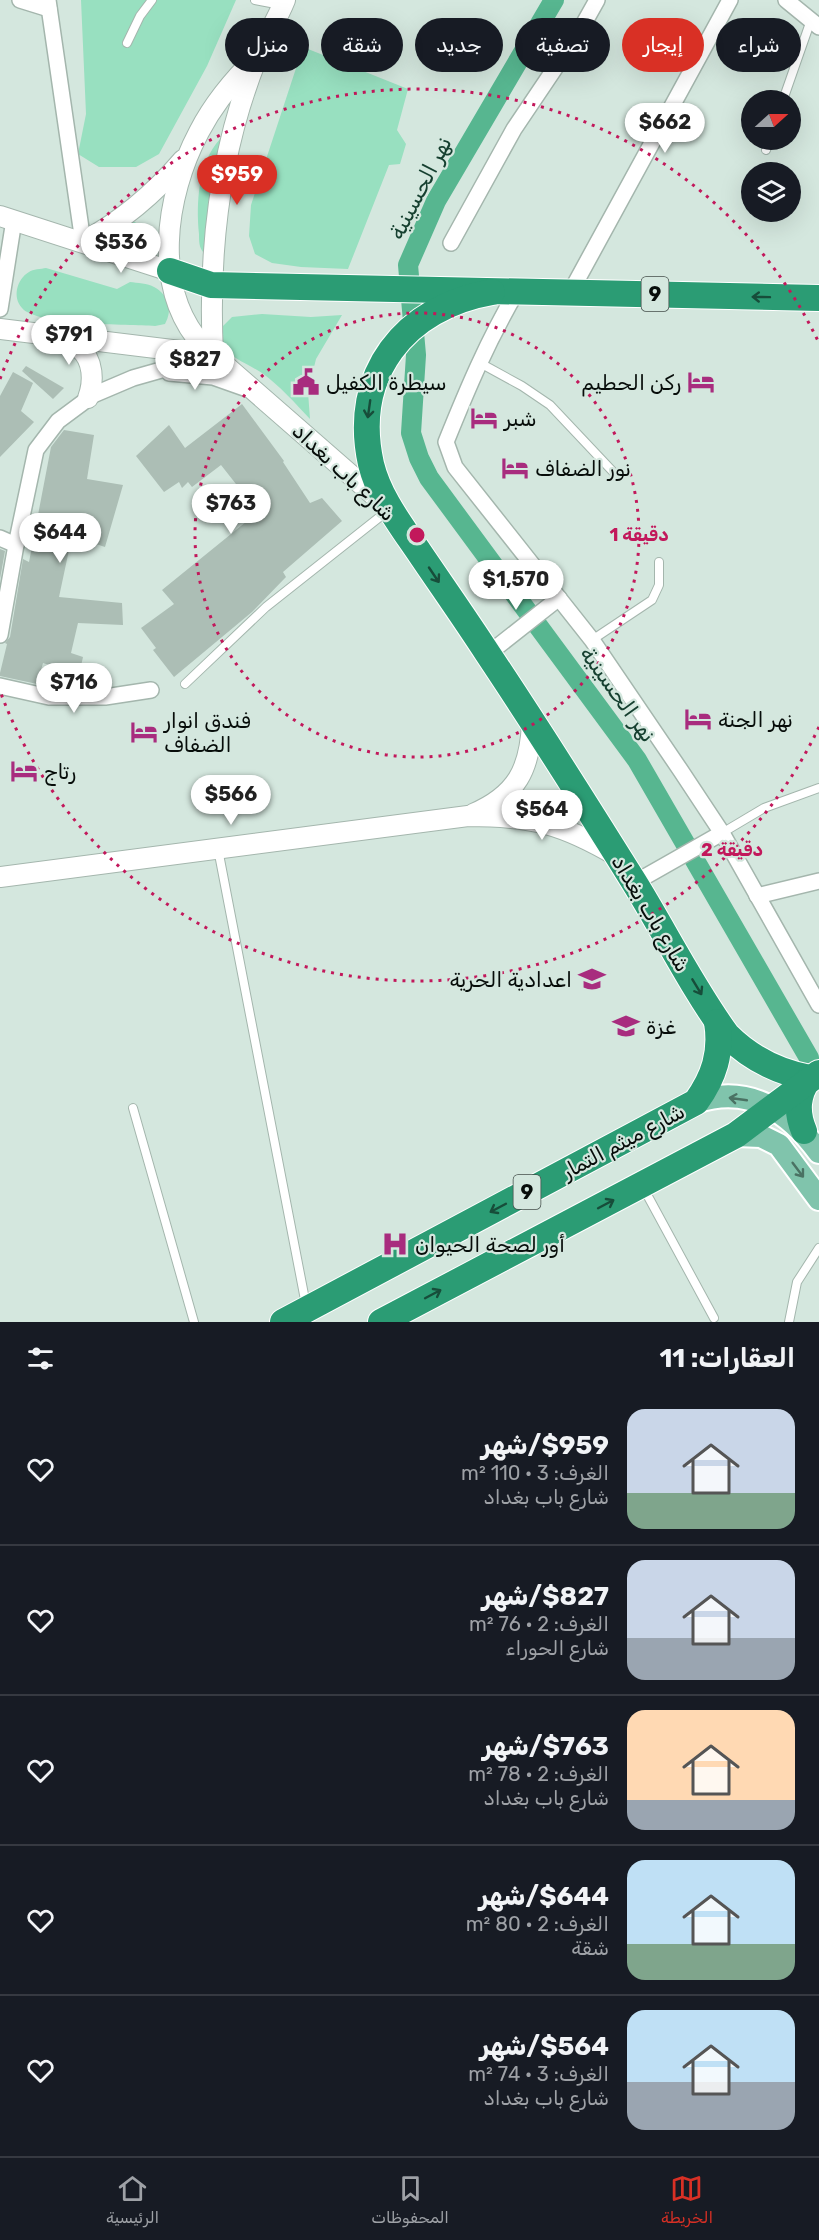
<!DOCTYPE html>
<html lang="ar">
<head>
<meta charset="utf-8">
<style>
	:root { --surface:#171b24; --page:#20242c; --text:#f1f3f6; --muted:#9ea1a6; --line:#363941; --accent:#d93025 }
	body { margin:0; font-family:Rubik,"Noto Sans Arabic",sans-serif; background:var(--page); color:var(--text); direction:rtl; height:100vh; display:flex; flex-direction:column; font-size:22px; white-space:nowrap }
	* { box-sizing:border-box; margin:0 }
	p { font-size:20px; color:var(--muted) }
	.icon { flex:none; width:33px; height:33px; fill:none; stroke:currentColor; stroke-width:2; stroke-linecap:round; stroke-linejoin:round }
	.map { position:relative; height:1322px; overflow:hidden; direction:ltr }
	.details { display:flex; flex-direction:column; background:var(--surface); flex:1 }
	.details>* { flex:none }
	.banner { position:absolute; left:18px; top:18px; width:783px; height:54px; direction:rtl; display:flex; gap:12px }
	.needle { width:39px; rotate:69deg }
	.fabs { position:absolute; left:741px; top:90px; display:grid; gap:12px }
	.fabs a { display:grid; place-items:center; width:60px; height:60px; border-radius:50%; background:var(--surface); box-shadow:0 6px 24px #0002; font-size:30px }
	.price { position:absolute; translate:-50% -51px; padding:0 14px; border-radius:21px; background:#fff; color:#222; font-size:20px; line-height:39px; filter:drop-shadow(0 2px 3px #0008) }
	.price::after { content:''; position:absolute; left:50%; top:36px; width:18px; height:14px; margin-left:-9px; background:inherit; clip-path:polygon(0 0,100% 0,50% 100%) }
	.price.on { background:var(--accent); color:#fff }
	ul { padding:0; list-style:none }
	li { display:flex; align-items:center; gap:18px; height:150px; padding:0 24px }
	li+li { border-top:2px solid var(--line) }
	li span { display:grid; place-items:center; flex:none; width:168px; height:120px; border-radius:18px; color:#555 }
	li>.icon { margin-inline-start:auto }
	span .icon { width:72px; height:72px; fill:#fffc; stroke-width:1 }
	li b { font-size:26px }
	h2 { display:flex; justify-content:space-between; align-items:center; height:72px; padding:0 24px; font-size:26px }
	.tag { padding:0 21px; border-radius:27px; background:var(--surface); box-shadow:0 6px 24px #0002; font-size:21px; line-height:54px }
	.tag.on { background:var(--accent); color:#fff }
	.tab-bar { display:flex; justify-content:space-around; align-items:center; height:84px; border-top:2px solid var(--line); background:var(--surface); font-size:16px; color:var(--muted) }
	.tab-bar a { display:grid; justify-items:center; gap:3px }
	.tab-bar .on { color:var(--accent) }
	.map>svg:first-child { display:block }
</style>
</head>
<body>
<div class="map">
<svg width="819" height="1322" viewBox="0 0 819 1322">
	<rect width="100%" height="100%" fill="#d4e7de"/>
	<g fill="#98e0c0">
		<polygon points="81,0 236,0 207,66 159,154 136,167 99,167 78,154 86,114"/>
		<polygon points="303,47 408,89 397,130 406,144 400,164 389,165 348,269 301,267 272,263 255,254 249,236 251,205"/>
		<path d="M220,139L223,140C211,179 205,208 207,249L203,252C199,247 199,241 199,234C196,203 198,163 220,139Z"/>
		<polygon points="126,218 149,229 140,243 119,232"/>
		<path d="M46,268L117,289L130,282C137,283 148,283 154,287C169,295 173,310 165,324L155,326C129,324 37,326 22,308C12,297 17,279 29,272C33,269 41,269 46,268Z"/>
		<path d="M262,314L311,317L342,315L316,359L308,392L310,419C295,403 280,386 262,373C246,363 231,358 219,344L221,328L232,317Z"/>
	</g>
	<g fill="none" stroke-linecap="round" stroke-linejoin="round">
		<polyline stroke="#57b690" stroke-width="20" points="554,0 436,201 408,265 416,355 411,433 419,458 429,478 637,760 809,1058"/>
	</g>
	<g fill="#acbeb5">
		<polygon points="26,366 64,388 53,399 22,371"/>
		<polygon points="13,372 33,383 21,411 34,422 0,457 0,396"/>
		<polygon points="242,404 284,461 283,462 310,503 322,498 342,521 283,572 286,577 252,612 174,677 153,650 156,648 141,628 174,604 162,590 258,512 221,465 192,487 188,482 182,488 179,482 164,492 136,456 169,425 185,448"/>
		<polygon points="64,430 94,435 87,479 123,485 105,547 72,536 59,597 122,603 123,625 78,623 71,653 83,657 79,675 43,663 37,684 0,676 0,673 7,644 5,643 10,637 23,559 29,562 51,447"/>
		<polygon points="0,549 5,551 0,579"/>
	</g>
	<g fill="none" stroke-linecap="round" stroke-linejoin="round">
		<defs>
			<g id="lane">
				<polyline points="255,0 281,5"/>
				<polyline points="127,43 140,16 152,0"/>
				<polyline points="783,100 811,20"/>
				<polyline points="766,150 769,140"/>
				<polyline points="480,363 522,386 550,405 617,476"/>
				<polyline points="592,640 652,600 659,585 659,562"/>
				<polyline points="185,684 266,607 386,512"/>
				<polyline points="722,833 764,808 819,788"/>
				<polyline points="218,849 306,1305"/>
				<polyline points="133,1108 194,1322"/>
				<polyline points="644,1189 714,1318"/>
				<polyline points="789,1322 797,1282 819,1248"/>
			</g>
			<g id="street">
				<polyline points="20,0 49,9"/>
				<polyline points="48,0 83,242"/>
				<polyline points="786,0 819,27"/>
				<polyline points="451,243 514,129 578,34 597,0"/>
				<path d="M517,291C488,340 467,390 446,442L455,467L592,640L681,771L722,833L819,1005"/>
				<polyline points="570,293 730,0"/>
				<polyline points="0,309 14,220"/>
				<polyline points="169,373 213,377 247,389"/>
				<polyline points="0,538 16,545"/>
				<polyline points="0,635 16,545 36,450 58,421 93,395 133,378 207,357"/>
				<polyline points="488,654 559,598"/>
				<polyline points="0,686 49,697 105,697 151,690"/>
				<polyline points="634,883 722,833"/>
				<polyline points="757,896 819,881"/>
			</g>
			<g id="secondary">
				<path d="M257,57C234,79 214,103 199,132C165,196 151,290 204,347L384,504"/>
				<polyline points="0,216 170,271"/>
				<path d="M83,242C122,221 154,194 183,160"/>
				<polyline points="0,329 213,355"/>
				<path d="M62,339C67,342 75,344 79,348C94,360 94,382 88,398"/>
				<path d="M213,355C208,254 219,152 257,58C265,38 277,20 285,0"/>
				<path d="M473,814C517,795 530,769 532,723"/>
				<path d="M0,877L468,816C532,816 563,824 617,856"/>
			</g>
			<g id="primary">
				<path d="M696,1102C748,1084 789,1111 819,1152"/>
				<polyline points="736,1135 761,1136 779,1145 819,1199"/>
			</g>
			<g id="highway">
				<polyline points="170,271 211,285 819,298"/>
				<path d="M492,292C405,307 351,374 371,464C379,497 400,524 419,552C442,586 466,620 488,654C538,729 586,805 634,882C665,932 692,987 727,1035C750,1058 777,1072 810,1078"/>
				<path d="M804,1131C796,1112 797,1095 809,1078"/>
				<path d="M283,1322L696,1102C714,1077 722,1053 717,1022"/>
				<polyline points="381,1322 736,1135 819,1073"/>
			</g>
		</defs>
		<use href="#lane" stroke="#a4b6ad" stroke-width="10"/>
		<use href="#street" stroke="#a4b6ad" stroke-width="18"/>
		<use href="#secondary" stroke="#a4b6ad" stroke-width="22"/>
		<use href="#primary" stroke="#fff" stroke-width="26"/>
		<use href="#highway" stroke="#fff" stroke-width="28"/>
		<use href="#lane" stroke="#fff" stroke-width="8"/>
		<use href="#street" stroke="#fff" stroke-width="15"/>
		<use href="#secondary" stroke="#fff" stroke-width="20"/>
		<use href="#primary" stroke="#80c4ac" stroke-width="22"/>
		<use href="#highway" stroke="#2b9c74" stroke-width="26"/>
	</g>
	<defs><path id="oneway-shaft" d="M-6 0H5M1.5-3L5.5 0L1.5 3" fill="none" stroke-width="1.6" stroke-linecap="round" stroke-linejoin="round" transform="scale(1.5)"/></defs>
	<g stroke="#174d3a">
		<use href="#oneway-shaft" transform="translate(761 297) rotate(-179)"/>
		<use href="#oneway-shaft" transform="translate(369 409) rotate(98)"/>
		<use href="#oneway-shaft" transform="translate(434 575) rotate(56)"/>
		<use href="#oneway-shaft" transform="translate(697 987) rotate(59)"/>
		<use href="#oneway-shaft" transform="translate(606 1204) rotate(-28)"/>
		<use href="#oneway-shaft" transform="translate(498 1208) rotate(152)"/>
		<use href="#oneway-shaft" transform="translate(433 1294) rotate(-28)"/>
	</g>
	<g stroke="#4a7263">
		<use href="#oneway-shaft" transform="translate(738 1099) rotate(-172)"/>
		<use href="#oneway-shaft" transform="translate(798 1170) rotate(53)"/>
	</g>
	<g fill="none" stroke="#c2185b" stroke-width="3" stroke-dasharray="3 6">
		<circle cx="417" cy="535" r="222"/>
		<path d="M819 727A445 445 0 0 1 0 691M0 379A445 445 0 0 1 819 343"/>
	</g>
	<defs>
		<symbol id="civic-bare" viewBox="-9 -9 18 18"><path d="M-.6-6.5H3V-4.5H.6V-3L4-1V1h2V6H-6V1h2V-1L-.6-3ZM-1.2 2.5V6h2.4V2.5Z" fill="#a82c7e" stroke="#d4e7de" stroke-width="2.5" paint-order="stroke"/></symbol>
		<symbol id="hotel-bare" viewBox="-9 -9 18 18"><path d="M-6-4.5h1.5V1H6V5H4.5V3h-9V5H-6ZM-4 0a1.8 1.8 0 1 1 3.6 0ZM.5 0V-2.5h3Q6-2.5 6 0Z" fill="#a82c7e" stroke="#d4e7de" stroke-width="2.5" paint-order="stroke"/></symbol>
		<symbol id="school-bare" viewBox="-9 -9 18 18"><path d="M0-5L7-2L0 1L-7-2ZM-4 1L0 2.5L4 1V4Q0 6-4 4Z" fill="#a82c7e" stroke="#d4e7de" stroke-width="2.5" paint-order="stroke"/></symbol>
		<symbol id="hospital-bare" viewBox="-9 -9 18 18"><path d="M-5-5h3v3.5h4V-5h3V5h-3V1.5h-4V5h-3Z" fill="#a82c7e" stroke="#d4e7de" stroke-width="2.5" paint-order="stroke"/></symbol>
	</defs>
	<g fill-rule="evenodd">
		<use href="#civic-bare" x="287" y="363" width="38" height="38"/>
		<use href="#hotel-bare" x="682" y="363" width="38" height="38"/>
		<use href="#hotel-bare" x="465" y="399" width="38" height="38"/>
		<use href="#hotel-bare" x="496" y="449" width="38" height="38"/>
		<use href="#hotel-bare" x="679" y="700" width="38" height="38"/>
		<use href="#hotel-bare" x="125" y="713" width="38" height="38"/>
		<use href="#hotel-bare" x="5" y="752" width="38" height="38"/>
		<use href="#school-bare" x="573" y="960" width="38" height="38"/>
		<use href="#school-bare" x="607" y="1007" width="38" height="38"/>
		<use href="#hospital-bare" x="376" y="1225" width="38" height="38"/>
	</g>
	<g text-anchor="middle" dominant-baseline="central" stroke-width="4.5" stroke-linejoin="round" paint-order="stroke">
		<g fill="#d4e7de" stroke="#444e4a" stroke-width="1.5">
			<rect x="641.5" y="277" width="27" height="34" rx="4.5"/>
			<rect x="513.5" y="1175" width="27" height="34" rx="4.5"/>
		</g>
		<g font-size="20" font-weight="bold" fill="#070d0a">
			<text x="655" y="294">9</text>
			<text x="527" y="1192">9</text>
		</g>
		<g font-size="21" fill="#070d0a" stroke="#d4e7de" text-anchor="start">
			<text x="326" y="382">سيطرة الكفيل</text>
			<text x="681" y="382" text-anchor="end">ركن الحطيم</text>
			<text x="504" y="418">شبر</text>
			<text x="535" y="468">نور الضفاف</text>
			<text x="718" y="719">نهر الجنة</text>
			<text x="164" y="720">فندق انوار<tspan x="164" dy="24">الضفاف</tspan></text>
			<text x="44" y="771">رتاج</text>
			<text x="572" y="979" text-anchor="end">اعدادية الحرية</text>
			<text x="646" y="1026">غزة</text>
			<text x="415" y="1244">أور لصحة الحيوان</text>
		</g>
		<g font-size="21" fill="#070d0a" stroke="#d4e7de">
			<text transform="translate(344 472) rotate(43)">شارع باب بغداد</text>
			<text transform="translate(651 913) rotate(59)">شارع باب بغداد</text>
			<text transform="translate(623 1141) rotate(-28)">شارع ميثم التمار</text>
		</g>
		<g font-size="22" font-style="italic" fill="#164030" stroke="#d4e7de">
			<text transform="translate(420 188) rotate(-63)">نهر الحسينية</text>
			<text transform="translate(618 694) rotate(54)">نهر الحسينية</text>
		</g>
	</g>
	<circle cx="417" cy="535" r="9" fill="#c2185b" stroke="#d4e7de" stroke-width="3"/>
	<g font-size="18" text-anchor="middle" font-weight="bold" fill="#c2185b" stroke="#d4e7de" stroke-width="4.5" stroke-linejoin="round" paint-order="stroke">
		<text x="639" y="541">1 دقيقة</text>
		<text x="732" y="856">2 دقيقة</text>
	</g>
</svg>
<div class="fabs">
<a><svg class="needle" viewBox="-14 -14 28 28"><path d="M0-13l5 13h-10z" fill="#e53935"/><path d="M0 13l5-13h-10z" fill="#9ea1a6"/></svg></a>
<a><svg class="icon" aria-label="layers" viewBox="0 0 24 24"><path d="M12 4l9 5-9 5-9-5zM3 14l9 5 9-5"/></svg></a>
</div>
<b class="price" style="left:665px;top:154px">$662</b>
<b class="price on" style="left:237px;top:206px">$959</b>
<b class="price" style="left:121px;top:274px">$536</b>
<b class="price" style="left:69px;top:366px">$791</b>
<b class="price" style="left:195px;top:391px">$827</b>
<b class="price" style="left:231px;top:535px">$763</b>
<b class="price" style="left:60px;top:564px">$644</b>
<b class="price" style="left:516px;top:611px">$1,570</b>
<b class="price" style="left:74px;top:714px">$716</b>
<b class="price" style="left:231px;top:826px">$566</b>
<b class="price" style="left:542px;top:841px">$564</b>
<div class="banner">
<a class="tag">شراء</a>
<a class="tag on">إيجار</a>
<a class="tag">تصفية</a>
<a class="tag">جديد</a>
<a class="tag">شقة</a>
<a class="tag">منزل</a>
</div>
</div>
<section class="details">
<h2>العقارات: 11<svg class="icon" aria-label="filters" viewBox="0 0 24 24"><path d="M4 7h16M4 17h16"/><circle cx="9" cy="7" r="2"/><circle cx="15" cy="17" r="2"/></svg></h2>
<ul>
<li><span style="background:linear-gradient(#c9d6e8 70%,#7fa58c 0)"><svg class="icon" aria-label="home" viewBox="0 0 24 24"><path d="M3 11l9-7 9 7M6 9v11h12V9"/></svg></span><div><b>$959/شهر</b><p>الغرف: 3 · 110 m²</p><p>شارع باب بغداد</p></div><svg class="icon" aria-label="heart" viewBox="0 0 24 24"><path d="M12 20l-8-8c-3-5 5-10 8-4 3-6 11-1 8 4z"/></svg></li>
<li><span style="background:linear-gradient(#c9d6e8 65%,#9aa5b1 0)"><svg class="icon" aria-label="home" viewBox="0 0 24 24"><path d="M3 11l9-7 9 7M6 9v11h12V9"/></svg></span><div><b>$827/شهر</b><p>الغرف: 2 · 76 m²</p><p>شارع الحوراء</p></div><svg class="icon" aria-label="heart" viewBox="0 0 24 24"><path d="M12 20l-8-8c-3-5 5-10 8-4 3-6 11-1 8 4z"/></svg></li>
<li><span style="background:linear-gradient(#ffd9b3 75%,#9aa5b1 0)"><svg class="icon" aria-label="home" viewBox="0 0 24 24"><path d="M3 11l9-7 9 7M6 9v11h12V9"/></svg></span><div><b>$763/شهر</b><p>الغرف: 2 · 78 m²</p><p>شارع باب بغداد</p></div><svg class="icon" aria-label="heart" viewBox="0 0 24 24"><path d="M12 20l-8-8c-3-5 5-10 8-4 3-6 11-1 8 4z"/></svg></li>
<li><span style="background:linear-gradient(#bfe0f5 70%,#7fa58c 0)"><svg class="icon" aria-label="home" viewBox="0 0 24 24"><path d="M3 11l9-7 9 7M6 9v11h12V9"/></svg></span><div><b>$644/شهر</b><p>الغرف: 2 · 80 m²</p><p>شقة</p></div><svg class="icon" aria-label="heart" viewBox="0 0 24 24"><path d="M12 20l-8-8c-3-5 5-10 8-4 3-6 11-1 8 4z"/></svg></li>
<li><span style="background:linear-gradient(#bfe0f5 60%,#9aa5b1 0)"><svg class="icon" aria-label="home" viewBox="0 0 24 24"><path d="M3 11l9-7 9 7M6 9v11h12V9"/></svg></span><div><b>$564/شهر</b><p>الغرف: 3 · 74 m²</p><p>شارع باب بغداد</p></div><svg class="icon" aria-label="heart" viewBox="0 0 24 24"><path d="M12 20l-8-8c-3-5 5-10 8-4 3-6 11-1 8 4z"/></svg></li>
</ul>
</section>
<nav class="tab-bar">
<a class="on"><svg class="icon" aria-label="map" viewBox="0 0 24 24"><path d="M3 6l6-2 6 2 6-2v14l-6 2-6-2-6 2zM9 4v14M15 6v14"/></svg>الخريطة</a>
<a><svg class="icon" aria-label="saved" viewBox="0 0 24 24"><path d="M7 4h10v16l-5-4-5 4z"/></svg>المحفوظات</a>
<a><svg class="icon" aria-label="home" viewBox="0 0 24 24"><path d="M3 11l9-7 9 7M6 9v11h12V9"/></svg>الرئيسية</a>
</nav>
</body>
</html>
